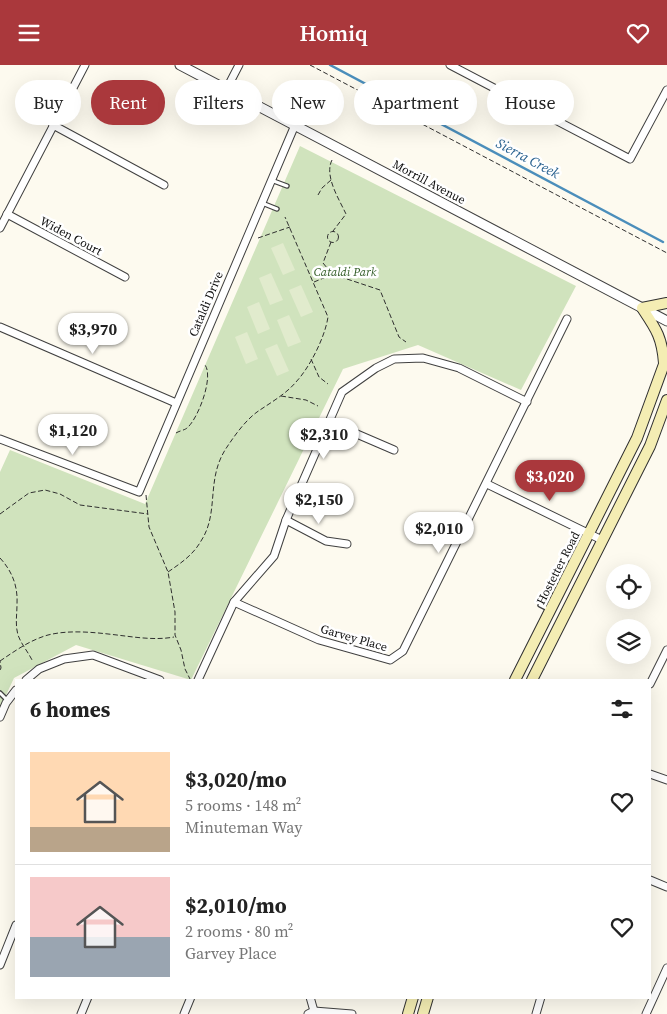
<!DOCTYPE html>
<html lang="en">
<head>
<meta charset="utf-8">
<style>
	:root { --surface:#fff; --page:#f6f6f6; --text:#222; --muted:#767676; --line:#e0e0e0; --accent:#aa383c }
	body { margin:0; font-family:"Source Serif 4",serif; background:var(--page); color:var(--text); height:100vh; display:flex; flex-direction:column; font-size:19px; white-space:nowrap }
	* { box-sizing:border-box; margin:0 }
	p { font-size:16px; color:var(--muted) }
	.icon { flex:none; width:28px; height:28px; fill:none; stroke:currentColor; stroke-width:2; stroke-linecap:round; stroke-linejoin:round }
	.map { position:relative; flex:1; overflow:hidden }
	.drawer { position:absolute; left:15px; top:614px; width:636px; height:320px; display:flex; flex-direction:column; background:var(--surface); border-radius:0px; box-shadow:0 5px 20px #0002 }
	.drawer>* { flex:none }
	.guide { position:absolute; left:15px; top:15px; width:638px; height:45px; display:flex; gap:10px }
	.controls { position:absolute; left:606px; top:499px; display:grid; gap:10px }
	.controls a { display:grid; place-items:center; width:45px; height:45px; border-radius:50%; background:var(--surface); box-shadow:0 5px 20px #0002; font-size:25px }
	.price { position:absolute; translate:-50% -42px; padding:0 11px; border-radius:18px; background:#fff; color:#222; font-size:16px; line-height:32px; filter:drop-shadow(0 1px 2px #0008) }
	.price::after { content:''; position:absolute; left:50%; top:30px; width:15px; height:11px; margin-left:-8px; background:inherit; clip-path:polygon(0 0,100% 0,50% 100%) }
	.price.on { background:var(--accent); color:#fff }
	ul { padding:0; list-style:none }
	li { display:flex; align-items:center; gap:15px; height:125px; padding:0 15px }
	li+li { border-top:1px solid var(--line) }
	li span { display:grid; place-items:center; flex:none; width:140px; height:100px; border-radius:0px; color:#555 }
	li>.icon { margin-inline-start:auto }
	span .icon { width:60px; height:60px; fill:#fffc; stroke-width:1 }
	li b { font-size:21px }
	h2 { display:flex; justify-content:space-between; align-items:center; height:60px; padding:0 15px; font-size:21px }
	.tag { padding:0 18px; border-radius:22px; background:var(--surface); box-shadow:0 5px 20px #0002; font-size:18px; line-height:45px }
	.tag.on { background:var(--accent); color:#fff }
	header { display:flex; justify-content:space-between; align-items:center; height:65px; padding:0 15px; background:var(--accent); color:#fff; font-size:22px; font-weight:600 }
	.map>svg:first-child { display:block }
</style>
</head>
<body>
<header><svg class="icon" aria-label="menu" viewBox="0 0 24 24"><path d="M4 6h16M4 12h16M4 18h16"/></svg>Homiq<svg class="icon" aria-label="heart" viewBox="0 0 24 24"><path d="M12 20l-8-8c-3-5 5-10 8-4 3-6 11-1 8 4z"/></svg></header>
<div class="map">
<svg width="667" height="949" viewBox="0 0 667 949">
	<rect width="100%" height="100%" fill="#fdfaef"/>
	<polygon fill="#d0e3bd" points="300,81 576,221 521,325 418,280 343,304 191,615 76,580 14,613 0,643 0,407 10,385 145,439"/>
	<g fill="#e1ebcd">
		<polygon points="283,178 295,205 283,210 271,183"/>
		<polygon points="271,208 283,235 270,240 259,213"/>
		<polygon points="301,220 313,247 301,252 289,225"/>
		<polygon points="259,237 270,264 258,269 247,242"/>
		<polygon points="289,250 301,277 288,282 277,255"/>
		<polygon points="247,267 258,294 246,299 235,272"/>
		<polygon points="277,279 289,306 277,311 265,284"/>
	</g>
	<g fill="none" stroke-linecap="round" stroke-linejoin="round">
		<polyline stroke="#4b8ebb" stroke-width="2.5" points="330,0 663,177"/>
		<defs>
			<g id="service">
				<polyline points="271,115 287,121"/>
				<polyline points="262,138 277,144"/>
				<polyline points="540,540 548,544"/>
				<polyline points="0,628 7,635"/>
			</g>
			<g id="minor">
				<polyline points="450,0 630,94 667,25"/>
				<polyline points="226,25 239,0"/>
				<polyline points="53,60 164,120"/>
				<polyline points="7,149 125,212"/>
				<polyline points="0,163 85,0"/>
				<polyline points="0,262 176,338"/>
				<polyline points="329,357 394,385"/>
				<polyline points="0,374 139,427 295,60"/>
				<polyline points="487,419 602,475"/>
				<polyline points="286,455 326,476 347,479"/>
				<polyline points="234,537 319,575 390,595 403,586 567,254"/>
				<polyline points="26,615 39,604 64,594 93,590 160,615"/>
				<polyline points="198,615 234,537 274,491 286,455 342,327 376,303 394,294 423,293 459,303 527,337"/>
				<polyline points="650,619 667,585"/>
				<polyline points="0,652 6,638 16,625"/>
				<polyline points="650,709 667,715"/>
				<polyline points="650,815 667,822"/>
				<polyline points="0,900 16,860"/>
				<polyline points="310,932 314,946"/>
				<polyline points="81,949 88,932"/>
				<polyline points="184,949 191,932"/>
				<polyline points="308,949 314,946 352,949"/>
				<polyline points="536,949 541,932"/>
				<polyline points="646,949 667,903"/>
			</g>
			<polyline id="tertiary" points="180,0 667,256"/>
			<g id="secondary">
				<path d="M664,298C662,272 656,264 642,243L667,238"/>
				<polyline points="515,615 637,373 667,291"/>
				<polyline points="532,615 650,381 667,335"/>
				<polyline points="408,949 413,932"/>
				<polyline points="423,949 428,932"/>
			</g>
		</defs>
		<use href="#service" stroke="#404040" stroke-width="5.5"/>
		<use href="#minor" stroke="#404040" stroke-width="9"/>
		<use href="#tertiary" stroke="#404040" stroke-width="11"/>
		<use href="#secondary" stroke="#2f2f2f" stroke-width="12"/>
		<g stroke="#2f2f2f" stroke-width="1" stroke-dasharray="5 2.5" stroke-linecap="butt">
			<polyline points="310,0 667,188"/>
			<path d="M332,95C324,111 339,134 346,149L333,166"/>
			<polyline points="318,130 322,123 331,115"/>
			<circle cx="333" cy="172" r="5.5"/>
			<polyline points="258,173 290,162"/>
			<polyline points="331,177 323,198 332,209 380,225 399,272 406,277"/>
			<polyline points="314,217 331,210"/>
			<polyline points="311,294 319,312 328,319"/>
			<polyline points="281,331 306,335 318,341"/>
			<path d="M176,368C179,366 185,365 187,363C198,354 214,312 205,300"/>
			<polyline points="146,430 149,462 168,507 175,547 175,570 181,585 185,604 190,614"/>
			<polyline points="0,449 29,428 45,425 60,429 80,440 148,449"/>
			<path d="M0,493C12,506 18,521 17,539C17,550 15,559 18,570C21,579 29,588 33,597"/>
			<path d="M168,507C181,498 193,490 201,476C220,447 205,414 227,382C235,370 245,356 257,347C270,338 286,329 296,317C310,302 325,272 328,252L285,152"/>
			<path d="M0,596C15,586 30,575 48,570C72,564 100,568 125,571C141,573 158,575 174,572"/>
			<polyline points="0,605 1,603 0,596"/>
		</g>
		<use href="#service" stroke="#fff" stroke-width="3"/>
		<use href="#minor" stroke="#fff" stroke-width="7"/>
		<use href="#tertiary" stroke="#fff" stroke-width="9"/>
		<use href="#secondary" stroke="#f4edb3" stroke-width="10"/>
	</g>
	<g text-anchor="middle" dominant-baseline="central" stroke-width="5" stroke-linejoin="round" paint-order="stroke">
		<g font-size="12" fill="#0d0d0d" stroke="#fff">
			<text transform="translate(429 117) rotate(28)">Morrill Avenue</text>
			<text transform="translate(71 171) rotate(28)">Widen Court</text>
			<text transform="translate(206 239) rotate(-67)">Cataldi Drive</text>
			<text transform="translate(558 503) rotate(-63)">Hostetter Road</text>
			<text transform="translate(354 573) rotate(16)">Garvey Place</text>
		</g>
		<g font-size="12" font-style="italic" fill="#315c26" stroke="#fff">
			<text x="345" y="207">Cataldi Park</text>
		</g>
		<g font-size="14" font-style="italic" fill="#27608e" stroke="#fff">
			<text transform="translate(528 93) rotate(28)">Sierra Creek</text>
		</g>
	</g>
</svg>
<div class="controls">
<a><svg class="icon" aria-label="locate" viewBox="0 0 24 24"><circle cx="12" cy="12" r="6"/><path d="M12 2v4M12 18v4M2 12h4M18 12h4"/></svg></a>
<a><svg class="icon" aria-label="layers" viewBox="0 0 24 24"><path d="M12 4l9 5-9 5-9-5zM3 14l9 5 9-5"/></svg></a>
</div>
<b class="price" style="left:93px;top:290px">$3,970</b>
<b class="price" style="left:73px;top:391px">$1,120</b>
<b class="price" style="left:324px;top:395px">$2,310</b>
<b class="price on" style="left:550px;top:437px">$3,020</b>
<b class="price" style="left:319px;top:460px">$2,150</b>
<b class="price" style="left:439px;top:489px">$2,010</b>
<div class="guide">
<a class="tag">Buy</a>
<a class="tag on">Rent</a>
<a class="tag">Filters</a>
<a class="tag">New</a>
<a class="tag">Apartment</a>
<a class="tag">House</a>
</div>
<section class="drawer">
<h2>6 homes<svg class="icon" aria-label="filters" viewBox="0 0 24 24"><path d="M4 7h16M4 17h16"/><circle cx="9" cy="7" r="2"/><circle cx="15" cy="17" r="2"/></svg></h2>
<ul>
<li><span style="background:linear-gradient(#ffd9b3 75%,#b9a48a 0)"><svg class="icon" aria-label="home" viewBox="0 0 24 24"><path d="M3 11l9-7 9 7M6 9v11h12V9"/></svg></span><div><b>$3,020/mo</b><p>5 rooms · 148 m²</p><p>Minuteman Way</p></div><svg class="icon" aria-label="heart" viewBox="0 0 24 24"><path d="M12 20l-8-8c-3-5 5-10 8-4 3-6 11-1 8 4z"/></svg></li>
<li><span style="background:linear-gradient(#f6c9c9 60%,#9aa5b1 0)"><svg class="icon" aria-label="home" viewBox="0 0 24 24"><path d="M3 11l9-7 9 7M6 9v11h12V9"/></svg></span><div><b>$2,010/mo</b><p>2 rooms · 80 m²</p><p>Garvey Place</p></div><svg class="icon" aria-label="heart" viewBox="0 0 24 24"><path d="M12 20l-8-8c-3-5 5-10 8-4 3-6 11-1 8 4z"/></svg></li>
</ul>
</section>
</div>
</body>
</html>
